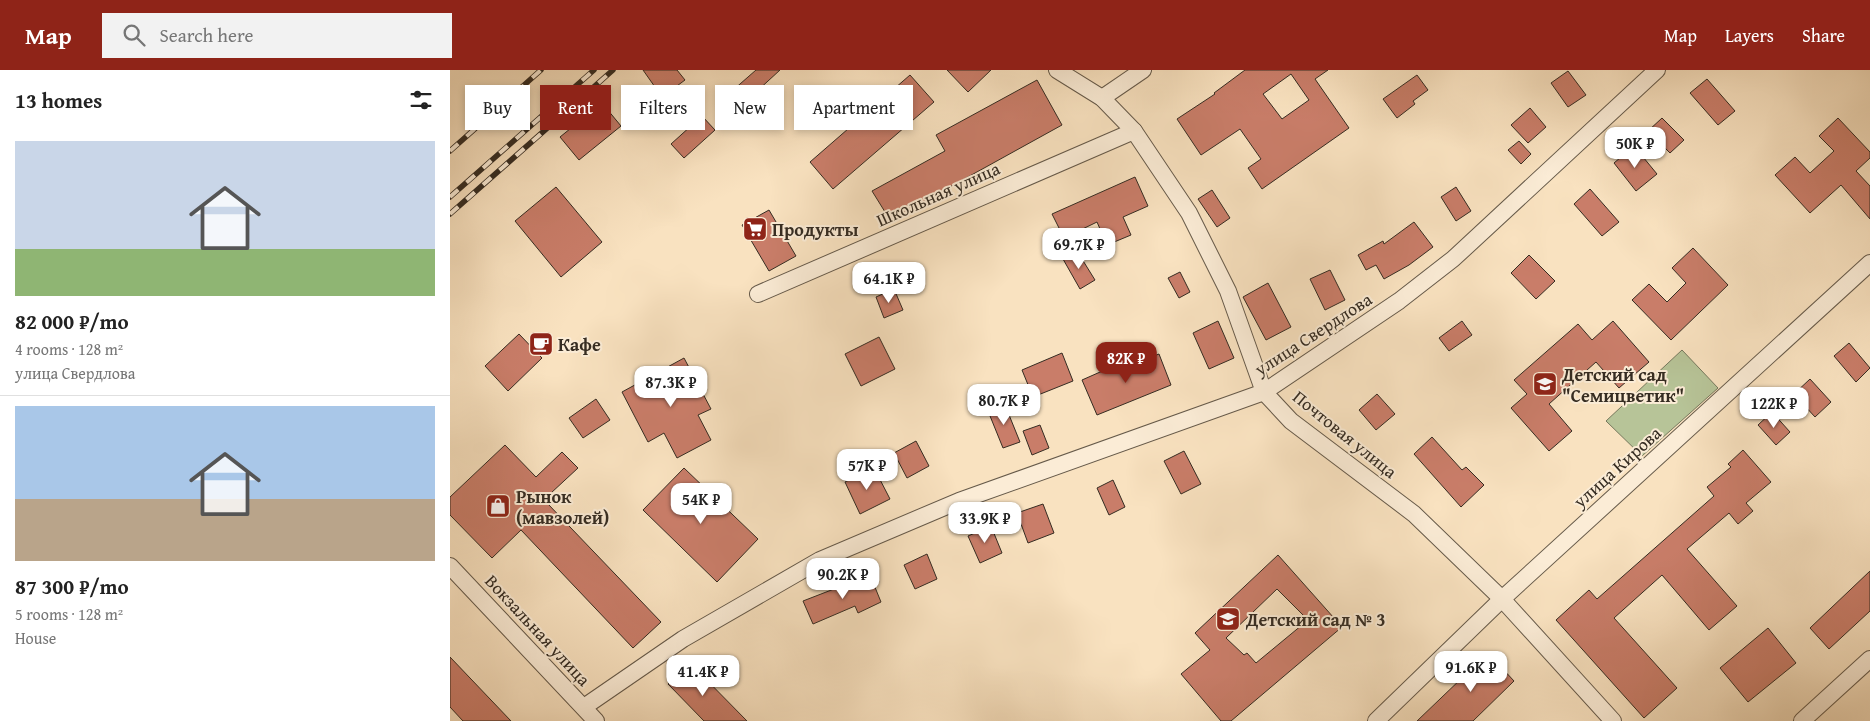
<!DOCTYPE html>
<html lang="en">
<head>
<meta charset="utf-8">
<style>
	:root { --surface:#fff; --page:#f2f2f2; --text:#222; --muted:#767676; --line:#e0e0e0; --accent:#8f2418 }
	body { margin:0; font-family:"Gentium Book Plus",serif; background:var(--page); color:var(--text); height:100vh; display:flex; flex-direction:column; font-size:19px; white-space:nowrap }
	* { box-sizing:border-box; margin:0 }
	p { font-size:16px; color:var(--muted) }
	.icon { flex:none; width:28px; height:28px; fill:none; stroke:currentColor; stroke-width:2; stroke-linecap:round; stroke-linejoin:round }
	.map { position:relative; flex:1; overflow:hidden }
	.drawer { display:flex; flex-direction:column; background:var(--surface); width:450px }
	.drawer>* { flex:none }
	.banner { position:absolute; left:15px; top:15px; width:475px; height:45px; display:flex; gap:10px }
	.price { position:absolute; translate:-50% -42px; padding:0 11px; border-radius:10px; background:#fff; color:#222; font-size:16px; line-height:32px; filter:drop-shadow(0 1px 2px #0008) }
	.price::after { content:''; position:absolute; left:50%; top:30px; width:15px; height:11px; margin-left:-8px; background:inherit; clip-path:polygon(0 0,100% 0,50% 100%) }
	.price.active { background:var(--accent); color:#fff }
	ul { padding:0; list-style:none }
	li { display:grid; align-content:center; gap:10px; height:265px; padding:0 15px }
	li+li { border-top:1px solid var(--line) }
	li span { display:grid; place-items:center; height:155px; border-radius:0px; color:#555 }
	li>.icon { margin-inline-start:auto }
	span .icon { width:90px; height:90px; fill:#fffc; stroke-width:1 }
	li b { font-size:21px }
	h2 { display:flex; justify-content:space-between; align-items:center; height:60px; padding:0 15px; font-size:21px }
	.tag { padding:0 18px; border-radius:0px; background:var(--surface); box-shadow:0 2px 8px #0003; font-size:18px; line-height:45px }
	.tag.active { background:var(--accent); color:#fff }
	header { display:flex; align-items:center; gap:30px; box-sizing:border-box; height:70px; padding:0 25px; background:var(--accent); color:#fff }
	header strong { font-size:24px }
	nav { display:flex; gap:28px; margin-inline-start:auto; font-size:18px }
	.search { width:350px; height:45px; background:var(--page); display:flex; align-items:center; gap:12px; box-sizing:border-box; padding:0 18px; border-radius:0px; color:var(--muted); font-size:19px }
	main { display:flex; flex:1; min-height:0 }
	.map>svg:first-child { display:block }
</style>
</head>
<body>
<header>
<strong>Map</strong>
<div class="search"><svg class="icon" aria-label="search" viewBox="0 0 24 24"><circle cx="10" cy="10" r="6"/><path d="M15 15l6 6"/></svg>Search here</div>
<nav><a>Map</a><a>Layers</a><a>Share</a></nav>
</header>
<main>
<section class="drawer">
<h2>13 homes<svg class="icon" aria-label="filters" viewBox="0 0 24 24"><path d="M4 7h16M4 17h16"/><circle cx="9" cy="7" r="2"/><circle cx="15" cy="17" r="2"/></svg></h2>
<ul>
<li><span style="background:linear-gradient(#c9d6e8 70%,#8fb573 0)"><svg class="icon" aria-label="home" viewBox="0 0 24 24"><path d="M3 11l9-7 9 7M6 9v11h12V9"/></svg></span><div><b>82 000 ₽/mo</b><p>4 rooms · 128 m²</p><p>улица Свердлова</p></div></li>
<li><span style="background:linear-gradient(#a9c7e8 60%,#b9a48a 0)"><svg class="icon" aria-label="home" viewBox="0 0 24 24"><path d="M3 11l9-7 9 7M6 9v11h12V9"/></svg></span><div><b>87 300 ₽/mo</b><p>5 rooms · 128 m²</p><p>House</p></div></li>
</ul>
</section>
<div class="map">
<svg width="1420" height="651" viewBox="0 0 1420 651">
	<rect width="100%" height="100%" fill="#f9e2c0"/>
	<filter id="stains"><feTurbulence type="fractalNoise" baseFrequency=".004" numOctaves="4"/><feColorMatrix values="0 0 0 0 .2 0 0 0 0 .09 0 0 0 0 .02 0 0 0 .5 -.17"/></filter>
	<radialGradient id="worn" r=".72"><stop offset=".6" stop-color="#630" stop-opacity="0"/><stop offset="1" stop-color="#630" stop-opacity=".3"/></radialGradient>
	<polygon fill="#b7c498" stroke="#76785d" points="1232,280 1268,318 1192,386 1156,351"/>
	<g fill="#c97d69" stroke="#352c22" fill-rule="evenodd">
		<polygon points="193,0 227,0 235,10 212,27"/>
		<polygon points="306,0 330,0 293,34 282,21"/>
		<polygon points="497,0 541,0 518,22"/>
		<path d="M795,0H878L865,9L899,58L812,119L798,98L811,89L790,59L751,85L727,49L765,24L764,23ZM841,4L859,30L832,49L813,24Z"/>
		<polygon points="1118,1 1136,25 1118,37 1101,13"/>
		<polygon points="460,5 484,32 383,119 360,92"/>
		<polygon points="967,5 978,20 963,31 965,34 947,48 933,29"/>
		<polygon points="1257,9 1285,41 1268,55 1240,23"/>
		<polygon points="587,10 612,55 440,150 422,121 495,81 486,65"/>
		<polygon points="152,33 171,56 129,90 110,67"/>
		<polygon points="1080,38 1096,57 1078,73 1061,55"/>
		<polygon points="252,46 265,60 234,88 221,74"/>
		<polygon points="1212,48 1234,70 1220,83 1198,61"/>
		<polygon points="1388,48 1420,82 1420,88 1406,101 1420,116 1420,149 1391,115 1360,143 1325,105 1345,87 1360,103 1384,81 1369,66"/>
		<polygon points="1069,71 1081,84 1071,94 1058,80"/>
		<polygon points="1184,76 1207,104 1186,121 1164,93"/>
		<polygon points="685,107 698,136 673,147 681,165 657,175 647,152 614,168 602,144"/>
		<polygon points="106,117 152,172 111,207 65,151"/>
		<polygon points="1006,117 1021,141 1006,151 991,127"/>
		<polygon points="1140,119 1169,152 1152,166 1124,134"/>
		<polygon points="762,120 780,148 767,157 748,129"/>
		<polygon points="319,140 346,186 319,201 292,155"/>
		<polygon points="964,152 983,177 959,195 934,209 926,195 916,200 908,185 933,171 934,174"/>
		<polygon points="1243,178 1278,215 1221,270 1182,230 1199,214 1217,232 1236,213 1222,198"/>
		<polygon points="627,181 645,210 630,219 613,189"/>
		<polygon points="1079,185 1105,211 1086,229 1061,203"/>
		<polygon points="880,200 895,230 875,240 860,209"/>
		<polygon points="730,202 740,222 729,228 718,208"/>
		<polygon points="818,213 841,257 816,270 793,227"/>
		<polygon points="444,219 453,240 434,248 426,227"/>
		<polygon points="768,251 784,288 759,299 743,263"/>
		<polygon points="1012,251 1022,265 999,281 989,268"/>
		<polygon points="1163,251 1199,292 1169,318 1146,292 1099,334 1122,361 1099,381 1061,338 1077,324 1064,310 1128,254 1142,270"/>
		<polygon points="69,264 92,288 58,321 35,296"/>
		<polygon points="429,267 445,299 411,316 395,284"/>
		<polygon points="1399,273 1420,298 1406,312 1384,286"/>
		<polygon points="612,283 623,311 583,327 572,300"/>
		<polygon points="709,284 721,315 647,345 632,310 666,295 668,300"/>
		<polygon points="234,288 261,339 248,345 261,370 227,388 214,363 198,372 172,322"/>
		<polygon points="1360,309 1381,332 1365,347 1344,324"/>
		<polygon points="927,324 945,344 926,360 909,340"/>
		<polygon points="146,329 160,350 133,368 119,348"/>
		<polygon points="555,335 570,372 553,378 538,341"/>
		<polygon points="1322,342 1340,362 1326,375 1308,355"/>
		<polygon points="590,355 599,378 582,385 573,361"/>
		<polygon points="982,367 1012,400 1016,397 1034,415 1011,437 964,384"/>
		<polygon points="466,371 479,396 457,408 444,383"/>
		<polygon points="55,375 86,407 112,382 128,398 101,423 105,427 98,434 211,552 183,578 71,460 42,488 0,445 0,427"/>
		<polygon points="1293,380 1321,412 1296,433 1303,441 1288,454 1279,443 1237,479 1287,536 1259,560 1212,505 1164,548 1227,618 1194,648 1106,550 1139,520 1147,529 1264,426 1257,417 1281,397 1278,394"/>
		<polygon points="734,381 751,414 731,424 714,391"/>
		<polygon points="234,398 308,469 267,512 193,440"/>
		<polygon points="424,398 440,429 410,444 395,412"/>
		<polygon points="663,410 675,437 659,445 647,418"/>
		<polygon points="593,434 604,463 578,473 567,443"/>
		<polygon points="541,456 552,483 530,493 518,466"/>
		<polygon points="477,484 487,509 465,519 454,495"/>
		<path d="M828,485L892,557L781,651H771L731,604L760,580L745,563ZM827,519L858,550L806,593L797,583L794,585L776,568Z"/>
		<polygon points="1420,501 1420,541 1379,579 1360,558"/>
		<polygon points="420,505 431,532 408,543 405,536 363,554 353,531"/>
		<polygon points="1318,558 1346,593 1298,632 1270,598"/>
		<polygon points="1038,583 1064,611 1023,651 967,651"/>
		<polygon points="0,587 61,651 13,651 0,637"/>
		<polygon points="240,593 297,651 254,651 218,614"/>
	</g>
	<g fill="none" stroke-linecap="round" stroke-linejoin="round">
		<defs>
			<g id="minor">
				<polyline points="607,0 652,28 684,61 739,143 778,221 814,322 841,351 964,444 1052,529 1163,651"/>
				<polyline points="652,28 693,0"/>
				<polyline points="308,224 684,61"/>
				<polyline points="0,496 146,651"/>
				<polyline points="134,637 233,569 370,490 509,431 814,322 949,231 1003,189 1207,0"/>
				<polyline points="926,651 1052,529 1420,193"/>
				<polyline points="1352,651 1420,589"/>
			</g>
		</defs>
		<use href="#minor" stroke="#665a4a" stroke-width="18"/>
		<use href="#minor" stroke="#fbecd6" stroke-width="16"/>
		<defs>
			<g id="rail">
				<polyline points="0,81 91,0"/>
				<polyline points="0,127 144,0"/>
				<polyline points="0,144 163,0"/>
			</g>
		</defs>
		<use href="#rail" stroke="#352c22" stroke-width="5.5"/>
		<use href="#rail" stroke="#fbecd6" stroke-width="4" stroke-dasharray="11" stroke-linecap="butt"/>
	</g>
	<defs>
		<symbol id="supermarket-square" viewBox="-11 -11 22 22"><rect x="-9" y="-9" width="18" height="18" rx="4" fill="#8f2418" stroke="#fbecd6"/><path d="M-6-5.5h2.5l.6 2H6L4.5 2H-2.5L-4.4-4H-6ZM-1.5 3.2a1.3 1.3 0 1 0 .1 0ZM3 3.2a1.3 1.3 0 1 0 .1 0Z" fill="#fff"/></symbol>
		<symbol id="cafe-square" viewBox="-11 -11 22 22"><rect x="-9" y="-9" width="18" height="18" rx="4" fill="#8f2418" stroke="#fbecd6"/><path d="M-5.5-4.5H6V0H3Q3 3.5 0 3.5H-2.5Q-5.5 3.5-5.5 0ZM3-3.2v2h1.7v-2ZM-6 4.5H4V6H-6Z" fill="#fff"/></symbol>
		<symbol id="school-square" viewBox="-11 -11 22 22"><rect x="-9" y="-9" width="18" height="18" rx="4" fill="#8f2418" stroke="#fbecd6"/><path d="M0-5L7-2L0 1L-7-2ZM-4 1L0 2.5L4 1V4Q0 6-4 4Z" fill="#fff"/></symbol>
		<symbol id="shop-square" viewBox="-11 -11 22 22"><rect x="-9" y="-9" width="18" height="18" rx="4" fill="#8f2418" stroke="#fbecd6"/><path d="M-5-2.5h2.3a2.7 3.5 0 0 1 5.4 0H5L5.5 6h-11ZM-1.5-2.5h3a1.5 2.3 0 0 0-3 0Z" fill="#fff"/></symbol>
	</defs>
	<g fill-rule="evenodd">
		<use href="#supermarket-square" x="291" y="145" width="28" height="28"/>
		<use href="#cafe-square" x="77" y="260" width="28" height="28"/>
		<use href="#school-square" x="1081" y="300" width="28" height="28"/>
		<use href="#shop-square" x="34" y="422" width="28" height="28"/>
		<use href="#school-square" x="764" y="535" width="28" height="28"/>
	</g>
	<g text-anchor="middle" dominant-baseline="central" stroke-width="4" stroke-linejoin="round" paint-order="stroke">
		<g font-size="18" fill="#352c22" stroke="#fbecd6">
			<text transform="translate(488 124) rotate(-24)">Школьная улица</text>
			<text transform="translate(863 264) rotate(-33)">улица Свердлова</text>
			<text transform="translate(895 364) rotate(39)">Почтовая улица</text>
			<text transform="translate(1167 397) rotate(-42)">улица Кирова</text>
			<text transform="translate(88 560) rotate(47)">Вокзальная улица</text>
		</g>
		<g font-size="18" font-weight="bold" fill="#352c22" stroke="#fbecd6" text-anchor="start">
			<text x="322" y="159">Продукты</text>
			<text x="108" y="274">Кафе</text>
			<text x="1112" y="304">Детский сад<tspan x="1112" dy="21">"Семицветик"</tspan></text>
			<text x="66" y="426">Рынок<tspan x="66" dy="21">(мавзолей)</tspan></text>
			<text x="796" y="549">Детский сад № 3</text>
		</g>
	</g>
	<rect width="100%" height="100%" filter="url(#stains)"/>
	<rect width="100%" height="100%" fill="url(#worn)"/>
</svg>
<b class="price" style="left:1185px;top:99px">50K ₽</b>
<b class="price" style="left:629px;top:200px">69.7K ₽</b>
<b class="price" style="left:439px;top:234px">64.1K ₽</b>
<b class="price active" style="left:676px;top:314px">82K ₽</b>
<b class="price" style="left:221px;top:338px">87.3K ₽</b>
<b class="price" style="left:554px;top:356px">80.7K ₽</b>
<b class="price" style="left:1324px;top:359px">122K ₽</b>
<b class="price" style="left:417px;top:421px">57K ₽</b>
<b class="price" style="left:251px;top:455px">54K ₽</b>
<b class="price" style="left:535px;top:474px">33.9K ₽</b>
<b class="price" style="left:393px;top:530px">90.2K ₽</b>
<b class="price" style="left:1021px;top:623px">91.6K ₽</b>
<b class="price" style="left:253px;top:627px">41.4K ₽</b>
<div class="banner">
<a class="tag">Buy</a>
<a class="tag active">Rent</a>
<a class="tag">Filters</a>
<a class="tag">New</a>
<a class="tag">Apartment</a>
</div>
</div>
</main>
</body>
</html>
